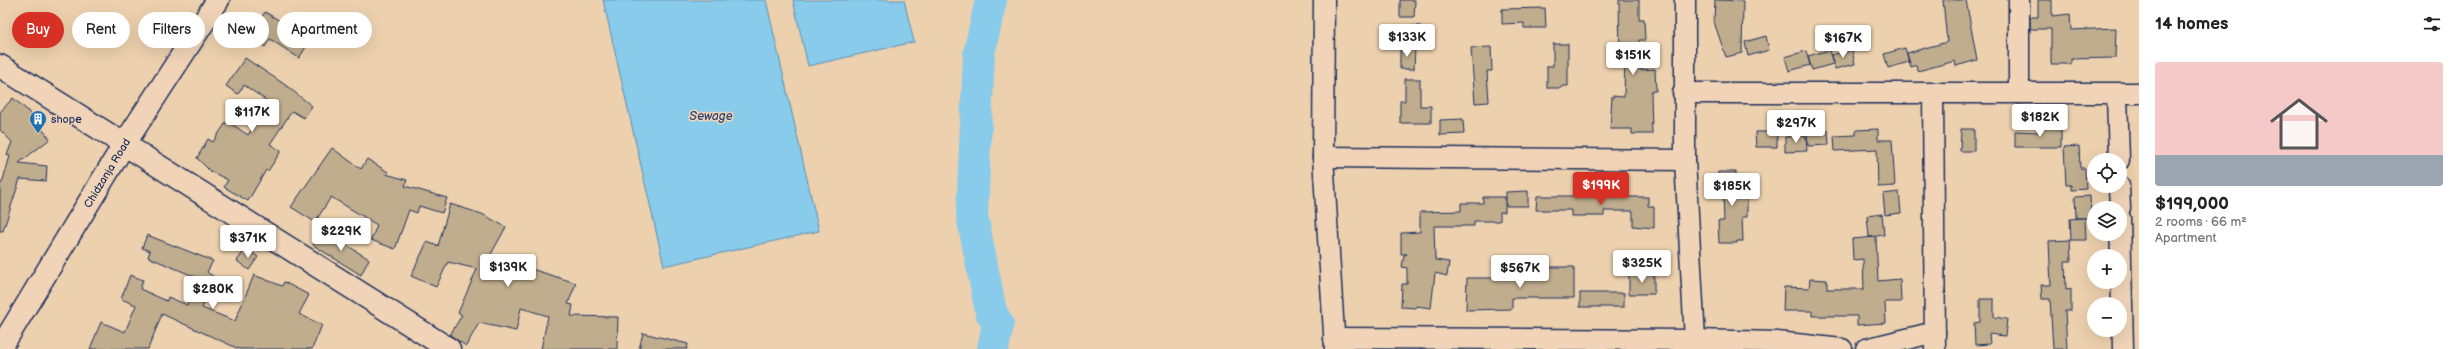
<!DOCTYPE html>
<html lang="en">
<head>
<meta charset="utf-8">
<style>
	:root { --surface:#fff; --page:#f2f2f2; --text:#222; --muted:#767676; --line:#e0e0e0; --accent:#d93025 }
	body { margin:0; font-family:"Balsamiq Sans",sans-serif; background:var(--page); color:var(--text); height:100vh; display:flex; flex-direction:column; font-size:15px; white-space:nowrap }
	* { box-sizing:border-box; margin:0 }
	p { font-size:13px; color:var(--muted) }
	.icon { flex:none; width:22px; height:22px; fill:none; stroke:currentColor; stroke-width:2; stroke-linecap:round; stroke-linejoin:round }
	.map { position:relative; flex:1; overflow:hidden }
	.sheet { display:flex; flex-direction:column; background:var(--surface); width:320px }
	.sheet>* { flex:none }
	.top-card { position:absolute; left:12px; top:12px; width:380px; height:36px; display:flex; gap:8px }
	.controls { position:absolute; left:2087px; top:153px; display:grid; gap:8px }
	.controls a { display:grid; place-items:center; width:40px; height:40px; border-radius:50%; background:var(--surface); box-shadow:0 4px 16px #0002; font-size:20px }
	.price { position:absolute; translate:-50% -34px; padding:0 9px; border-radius:4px; background:#fff; color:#222; font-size:13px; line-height:26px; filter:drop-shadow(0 1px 2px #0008) }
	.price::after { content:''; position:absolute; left:50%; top:24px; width:12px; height:9px; margin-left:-6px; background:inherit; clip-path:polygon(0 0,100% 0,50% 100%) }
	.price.selected { background:var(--accent); color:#fff }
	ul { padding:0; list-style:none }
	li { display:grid; align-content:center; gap:8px; height:212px; padding:0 16px }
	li+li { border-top:1px solid var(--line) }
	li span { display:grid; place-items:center; height:124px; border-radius:4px; color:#555 }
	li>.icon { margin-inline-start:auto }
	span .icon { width:72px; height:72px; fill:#fffc; stroke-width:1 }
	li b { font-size:17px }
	h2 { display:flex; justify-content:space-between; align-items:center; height:48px; padding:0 16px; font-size:17px }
	.chip { padding:0 14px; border-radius:18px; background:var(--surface); box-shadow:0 4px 16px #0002; font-size:14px; line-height:36px }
	.chip.selected { background:var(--accent); color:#fff }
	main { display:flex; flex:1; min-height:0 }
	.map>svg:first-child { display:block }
</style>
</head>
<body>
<main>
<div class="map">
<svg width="2139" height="349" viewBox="0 0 2139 349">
	<rect width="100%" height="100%" fill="#edd1ae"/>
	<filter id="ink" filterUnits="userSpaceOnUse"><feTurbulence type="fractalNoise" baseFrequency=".025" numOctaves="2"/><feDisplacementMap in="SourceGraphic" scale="8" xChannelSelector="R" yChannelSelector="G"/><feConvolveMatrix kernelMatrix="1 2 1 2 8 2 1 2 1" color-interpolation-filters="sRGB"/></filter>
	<g filter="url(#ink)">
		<g fill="#89cbeb" stroke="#5d8db3">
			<polygon points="603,0 766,0 819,231 664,266"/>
			<polygon points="793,0 904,0 914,42 808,66"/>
		</g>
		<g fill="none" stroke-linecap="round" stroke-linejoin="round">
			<polyline stroke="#89cbeb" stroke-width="32" points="991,0 979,54 972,215 991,312 998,324 993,349"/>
		</g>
		<g fill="#c0ad8e" stroke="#1b2f5e">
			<polygon points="1400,0 1415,0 1414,17 1400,17"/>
			<polygon points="1619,0 1639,0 1639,19 1644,19 1645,40 1639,40 1640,70 1655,69 1656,91 1651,91 1652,134 1632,134 1632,129 1610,129 1612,96 1624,97 1625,58 1620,58"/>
			<polygon points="1715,0 1743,1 1742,53 1726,57 1714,22"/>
			<polygon points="1943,0 1966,0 1977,60 1956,66 1955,61 1918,71 1916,65 1911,67 1907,53 1947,42"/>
			<polygon points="2038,0 2052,0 2052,16 2070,14 2071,30 2116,28 2115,58 2071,59 2071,64 2051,64 2051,29 2030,29 2030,17 2038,17"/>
			<polygon points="1545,8 1546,28 1524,28 1524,23 1502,24 1502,9"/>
			<polygon points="265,12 311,39 299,58 270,39 265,47 249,38"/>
			<rect x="1405" y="26" width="15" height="21"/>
			<polygon points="1766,36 1769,50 1748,56 1745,42"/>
			<polygon points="1553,44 1568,44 1568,86 1562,86 1562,88 1547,88 1547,66 1553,66"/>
			<polygon points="1400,47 1415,48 1414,69 1400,69"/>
			<polygon points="1491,47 1492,71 1487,71 1489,102 1475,103 1471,48"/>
			<polygon points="1905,48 1909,62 1888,68 1884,54"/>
			<polygon points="1829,50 1833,64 1812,70 1808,56"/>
			<polygon points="1852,50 1855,64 1835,69 1831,55"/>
			<polygon points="1806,51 1810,65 1789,71 1785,57"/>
			<polygon points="245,58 284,84 312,106 304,118 292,111 270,144 281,151 268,171 266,170 248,201 224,187 228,180 210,171 197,158 208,139 213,142 227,121 248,135 270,103 244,85 238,94 226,86"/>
			<polygon points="1405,79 1420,79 1420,106 1431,106 1431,123 1400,123 1400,101 1405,101"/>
			<polygon points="13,98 27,110 50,139 19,163 47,166 46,181 20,179 3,231 0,231 0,183 2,183 10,156 7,155 12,142 0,130 0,112"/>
			<polygon points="1463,119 1464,134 1440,135 1440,120"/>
			<polygon points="2038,126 2061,126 2061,147 2015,147 2015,131 2038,132"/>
			<polygon points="1878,129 1878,140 1892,140 1895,186 1878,187 1877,149 1835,151 1834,136 1856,135 1856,130"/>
			<polygon points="1961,129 1974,129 1974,151 1960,151"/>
			<polygon points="1828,130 1829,145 1808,146 1807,131"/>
			<polygon points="1755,132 1777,132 1777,147 1756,147"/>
			<polygon points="1806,136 1807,151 1785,152 1785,137"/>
			<polygon points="2079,146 2080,168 2085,168 2086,189 2071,190 2071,185 2066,185 2064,147"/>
			<polygon points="332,148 361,169 367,159 388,172 386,174 407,180 405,186 447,198 442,213 419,206 417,213 409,210 395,249 371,240 377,225 331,197 315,222 291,207"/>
			<polygon points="1718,172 1736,172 1736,178 1747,178 1747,217 1742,217 1743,241 1737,241 1737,243 1719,243 1718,221 1724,221 1723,193 1717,193"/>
			<polygon points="1528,191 1528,206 1506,206 1506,192"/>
			<polygon points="1588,191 1609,191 1609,197 1648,197 1648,206 1654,206 1654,228 1633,226 1633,211 1604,211 1604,216 1571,216 1571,210 1536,210 1537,196 1588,196"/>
			<polygon points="1899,192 1901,213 1885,215 1883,194"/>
			<polygon points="2090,196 2091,218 2076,218 2075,197"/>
			<polygon points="1483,197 1505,197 1505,212 1500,212 1500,221 1474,221 1474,226 1434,226 1435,260 1449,262 1447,276 1435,273 1431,308 1416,306 1416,308 1401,307 1402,284 1407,284 1407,268 1402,267 1404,255 1407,254 1401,254 1401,233 1420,232 1420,212 1461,211 1461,203 1483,203"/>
			<polygon points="450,204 482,214 506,227 490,256 576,283 568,304 573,305 571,316 618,317 617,349 541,349 548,316 521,308 516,331 479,323 466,346 450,335 462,315 458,313 477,269 448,262 436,287 411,276 427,242 438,246"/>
			<polygon points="1882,214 1884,235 1869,237 1867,216"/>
			<polygon points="2085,218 2086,240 2071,240 2070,219"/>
			<polygon points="322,230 369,259 361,275 313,245"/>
			<polygon points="147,235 213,261 207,272 214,277 202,308 235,321 254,275 282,286 284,282 309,295 299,314 322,325 312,349 239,349 162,314 148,349 90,349 101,322 125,332 136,305 121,299 130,275 143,280 140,289 167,301 168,297 187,305 198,278 148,257 150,251 142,248"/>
			<polygon points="1876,237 1878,281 1900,279 1901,302 1885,302 1886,323 1857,325 1857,316 1812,316 1812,311 1783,311 1784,287 1809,288 1810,279 1827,280 1827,289 1864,289 1863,259 1853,260 1852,239"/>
			<polygon points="2070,240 2071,261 2065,261 2066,290 2071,289 2071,311 2065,311 2067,349 2053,349 2050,299 2042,299 2041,285 2051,285 2049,241"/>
			<polygon points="246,248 258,257 249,270 237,261"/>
			<polygon points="1536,267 1574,267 1574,298 1512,298 1512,309 1466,310 1467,278 1536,278"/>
			<polygon points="1639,272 1654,272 1654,294 1629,294 1629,275 1639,275"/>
			<rect x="1580" y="293" width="44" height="14"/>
			<polygon points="1980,299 1994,299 1994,317 2007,319 2005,336 1989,334 1990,344 1975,345 1974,323 1980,322"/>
			<polygon points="643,333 688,344 687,349 639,349"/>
		</g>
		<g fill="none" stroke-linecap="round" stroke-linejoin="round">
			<defs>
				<g id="street">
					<polyline points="1324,0 1323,157 1335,349"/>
					<polyline points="1685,0 1685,160 1695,340"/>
					<polyline points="2019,0 2019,93"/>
					<polyline points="1683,93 2139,93"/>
					<polyline points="1933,93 1935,349"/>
					<polyline points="2117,95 2119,160"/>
					<polyline points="1323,157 1685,160"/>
					<polyline points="2119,186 2120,208"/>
					<polyline points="2120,218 2123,349"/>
					<polyline points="1334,338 1695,340 1777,342 1842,349"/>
					<polyline points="1866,349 1935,332"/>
				</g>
				<g id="secondary">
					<polyline points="0,66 449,349"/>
					<path id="s1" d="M0,349L125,143L218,0"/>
				</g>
			</defs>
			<use href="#street" stroke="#1b2f5e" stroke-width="23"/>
			<use href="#secondary" stroke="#1b2f5e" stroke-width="25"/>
			<use href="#street" stroke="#f1d4b7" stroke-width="20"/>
			<use href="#secondary" stroke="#f1d4b7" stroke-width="22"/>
		</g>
	</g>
	<defs>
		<symbol id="building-pin" viewBox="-11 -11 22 30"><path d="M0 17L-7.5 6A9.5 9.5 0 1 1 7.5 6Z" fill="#1f6fb2" stroke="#f1d4b7"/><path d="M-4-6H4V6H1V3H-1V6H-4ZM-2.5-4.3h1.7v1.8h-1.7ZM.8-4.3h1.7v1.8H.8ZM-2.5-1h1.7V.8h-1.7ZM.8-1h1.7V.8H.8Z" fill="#fff"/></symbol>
	</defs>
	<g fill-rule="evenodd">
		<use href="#building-pin" x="28" y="109" width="20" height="27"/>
	</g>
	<g text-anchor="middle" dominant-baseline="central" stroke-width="3" stroke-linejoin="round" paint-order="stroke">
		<g font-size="11" fill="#1b2f5e" stroke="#f1d4b7" text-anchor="start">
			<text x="51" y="119">shope</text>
		</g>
		<g font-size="11" fill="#1b2f5e" stroke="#f1d4b7">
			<text stroke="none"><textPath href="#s1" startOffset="206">Chidzanja Road</textPath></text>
		</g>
		<g font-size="12" font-style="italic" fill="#2c4673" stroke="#f1d4b7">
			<text x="711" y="116">Sewage</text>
		</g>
	</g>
</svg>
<div class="controls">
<a><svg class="icon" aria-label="locate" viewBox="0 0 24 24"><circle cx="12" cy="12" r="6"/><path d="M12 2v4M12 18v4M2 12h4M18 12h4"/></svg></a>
<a><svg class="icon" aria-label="layers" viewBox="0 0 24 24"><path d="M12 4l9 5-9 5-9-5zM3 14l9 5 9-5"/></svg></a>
<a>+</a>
<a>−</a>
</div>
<b class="price" style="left:1407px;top:58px">$133K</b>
<b class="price" style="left:1843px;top:59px">$167K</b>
<b class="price" style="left:1633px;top:76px">$151K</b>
<b class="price" style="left:252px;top:133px">$117K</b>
<b class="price" style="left:2040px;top:138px">$182K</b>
<b class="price" style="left:1796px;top:144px">$297K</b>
<b class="price selected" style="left:1601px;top:206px">$199K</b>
<b class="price" style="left:1732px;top:207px">$185K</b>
<b class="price" style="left:341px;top:252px">$229K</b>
<b class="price" style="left:248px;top:259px">$371K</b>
<b class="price" style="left:1642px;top:284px">$325K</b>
<b class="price" style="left:508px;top:288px">$139K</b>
<b class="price" style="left:1520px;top:289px">$567K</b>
<b class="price" style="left:213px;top:310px">$280K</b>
<div class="top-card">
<a class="chip selected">Buy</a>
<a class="chip">Rent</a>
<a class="chip">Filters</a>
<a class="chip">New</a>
<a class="chip">Apartment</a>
</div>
</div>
<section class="sheet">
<h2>14 homes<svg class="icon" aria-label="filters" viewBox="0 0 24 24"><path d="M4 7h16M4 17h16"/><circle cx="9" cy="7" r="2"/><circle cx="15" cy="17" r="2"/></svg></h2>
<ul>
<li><span style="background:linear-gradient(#f6c9c9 75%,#9aa5b1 0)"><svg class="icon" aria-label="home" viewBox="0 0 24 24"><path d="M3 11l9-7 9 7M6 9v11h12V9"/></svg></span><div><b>$199,000</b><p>2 rooms · 66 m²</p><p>Apartment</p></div></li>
</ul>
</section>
</main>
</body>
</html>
